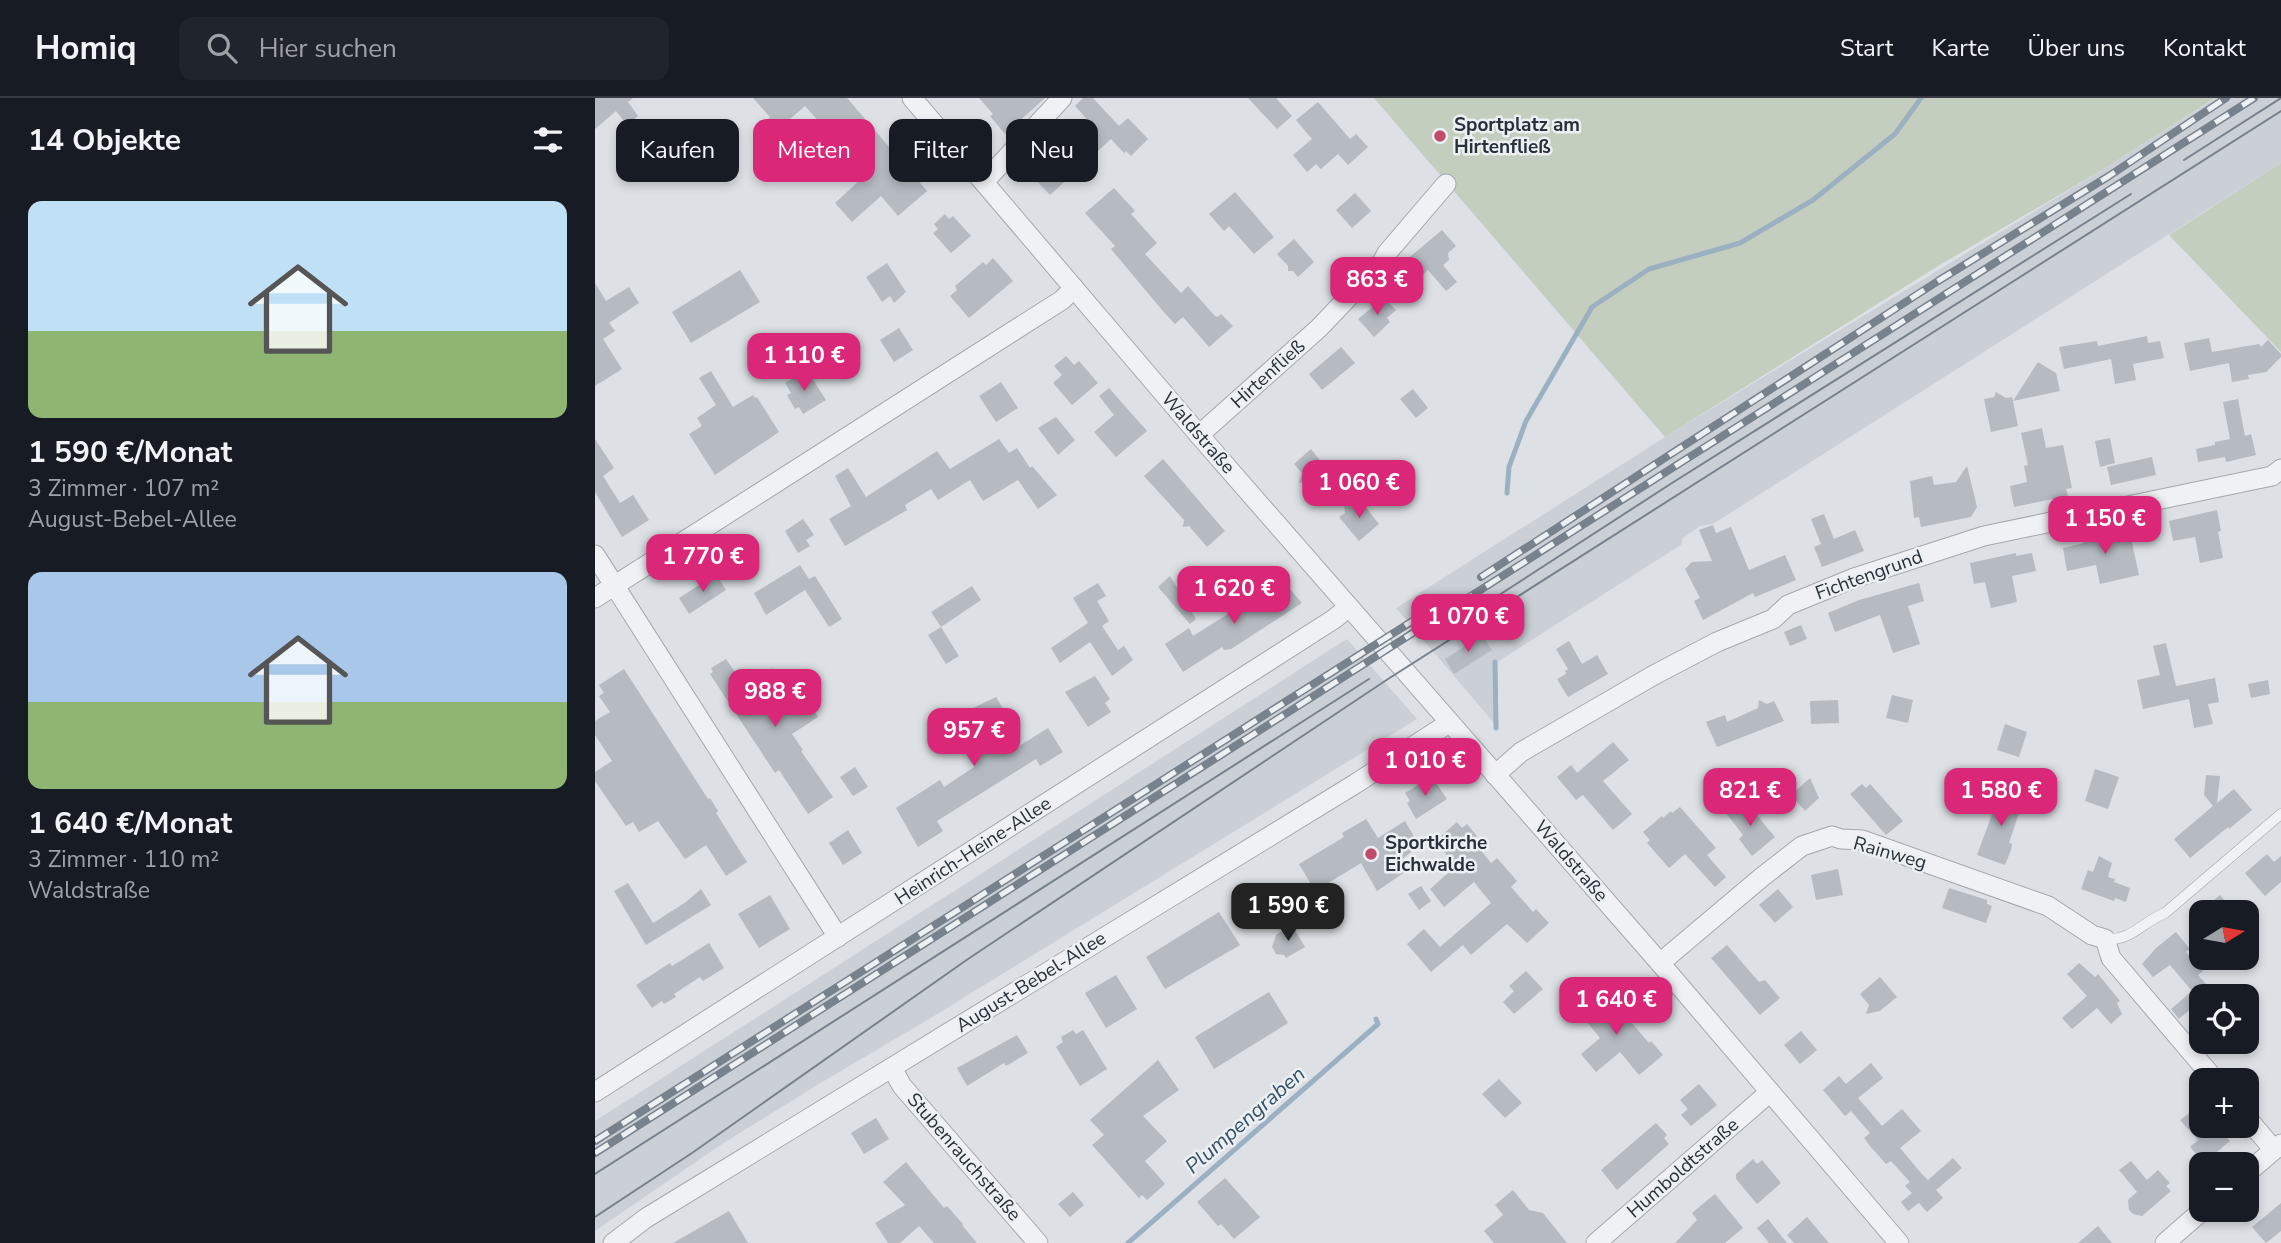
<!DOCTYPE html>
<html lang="de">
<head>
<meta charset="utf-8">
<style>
	:root { --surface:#171b24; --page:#20242c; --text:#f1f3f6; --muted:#9ea1a6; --line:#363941; --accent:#db2777 }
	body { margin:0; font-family:"Nunito Sans",sans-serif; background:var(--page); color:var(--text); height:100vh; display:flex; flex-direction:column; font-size:26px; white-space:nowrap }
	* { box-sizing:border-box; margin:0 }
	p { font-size:23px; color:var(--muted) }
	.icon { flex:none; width:38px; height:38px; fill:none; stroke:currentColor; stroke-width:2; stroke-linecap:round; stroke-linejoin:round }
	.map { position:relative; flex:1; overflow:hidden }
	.side { display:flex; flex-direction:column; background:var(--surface); width:595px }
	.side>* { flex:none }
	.guide { position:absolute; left:21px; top:21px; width:665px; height:63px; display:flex; gap:14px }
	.needle { width:46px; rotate:79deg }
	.controls { position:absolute; left:1594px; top:802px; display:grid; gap:14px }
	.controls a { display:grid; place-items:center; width:70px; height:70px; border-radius:14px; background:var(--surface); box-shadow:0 4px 10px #0003; font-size:35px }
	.price { position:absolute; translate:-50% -60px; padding:0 16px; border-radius:14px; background:var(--accent); color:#fff; font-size:23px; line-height:46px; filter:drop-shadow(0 2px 4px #0008) }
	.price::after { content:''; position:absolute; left:50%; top:42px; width:21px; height:16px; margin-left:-10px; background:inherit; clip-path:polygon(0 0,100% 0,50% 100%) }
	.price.selected { background:#222; color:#fff }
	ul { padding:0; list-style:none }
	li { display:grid; align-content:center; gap:14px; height:371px; padding:0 28px }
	li span { display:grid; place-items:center; height:217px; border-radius:14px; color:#555 }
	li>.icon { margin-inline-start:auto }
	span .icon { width:126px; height:126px; fill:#fffc; stroke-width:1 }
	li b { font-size:30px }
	h2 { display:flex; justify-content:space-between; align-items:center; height:84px; padding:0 28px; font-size:30px }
	.chip { padding:0 24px; border-radius:14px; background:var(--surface); box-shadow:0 4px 10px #0003; font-size:24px; line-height:63px }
	.chip.selected { background:var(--accent); color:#fff }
	header { display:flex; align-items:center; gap:42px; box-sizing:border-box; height:98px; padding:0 35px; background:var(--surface); border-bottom:2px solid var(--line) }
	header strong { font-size:33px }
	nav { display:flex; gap:38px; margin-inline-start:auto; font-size:24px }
	.search { width:490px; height:63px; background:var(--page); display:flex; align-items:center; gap:18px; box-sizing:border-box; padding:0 24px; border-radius:14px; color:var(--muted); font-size:26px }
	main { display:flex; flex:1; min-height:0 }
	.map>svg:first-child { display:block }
</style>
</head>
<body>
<header>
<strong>Homiq</strong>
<div class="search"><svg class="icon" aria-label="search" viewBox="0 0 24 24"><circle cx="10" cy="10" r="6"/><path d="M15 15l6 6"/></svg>Hier suchen</div>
<nav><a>Start</a><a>Karte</a><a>Über uns</a><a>Kontakt</a></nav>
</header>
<main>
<section class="side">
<h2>14 Objekte<svg class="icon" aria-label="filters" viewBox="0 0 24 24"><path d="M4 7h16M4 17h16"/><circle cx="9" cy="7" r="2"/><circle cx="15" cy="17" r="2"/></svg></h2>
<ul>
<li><span style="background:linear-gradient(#bfe0f5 60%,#8fb573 0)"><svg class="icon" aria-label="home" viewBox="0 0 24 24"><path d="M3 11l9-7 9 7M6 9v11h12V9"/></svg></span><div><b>1 590 €/Monat</b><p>3 Zimmer · 107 m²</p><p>August-Bebel-Allee</p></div></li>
<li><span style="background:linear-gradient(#a9c7e8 60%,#8fb573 0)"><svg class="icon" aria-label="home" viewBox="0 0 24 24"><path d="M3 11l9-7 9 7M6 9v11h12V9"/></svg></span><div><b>1 640 €/Monat</b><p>3 Zimmer · 110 m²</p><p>Waldstraße</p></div></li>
</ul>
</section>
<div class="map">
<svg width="1686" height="1145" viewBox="0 0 1686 1145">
	<rect width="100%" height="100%" fill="#dde1e5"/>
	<g fill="#cbd0d6">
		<polygon points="1621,0 1686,0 1686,65 1118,426 1105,428 1088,440 1086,447 899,566 899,625 801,510 1070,339 1512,69"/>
		<polygon points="752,541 822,621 339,918 229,983 127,1046 0,1133 0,1023"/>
	</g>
	<g fill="#c4cebf">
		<polygon points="779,0 1620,0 1512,69 1343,168 1070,339"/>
		<polygon points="1686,65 1686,254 1574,137"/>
	</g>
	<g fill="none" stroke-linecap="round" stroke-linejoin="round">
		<g stroke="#9bb1c2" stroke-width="5">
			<polyline points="912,395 914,369 931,323 997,209 1054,171 1145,145 1218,102 1300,36 1326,0"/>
			<polyline points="900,564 901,630"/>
			<polyline points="533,1145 783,926 781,921"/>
		</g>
	</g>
	<g fill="#b5bbc1">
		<polygon points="0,0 38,0 33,4 43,18 32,27 21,13 0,31"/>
		<polygon points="158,0 252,0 332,93 303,118 286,98 257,124 240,105 266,81 256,69 263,63 242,37 238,40 210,8 180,34 171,23 175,19"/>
		<polygon points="384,0 450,0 410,36 395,18 398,16"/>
		<polygon points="488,0 498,0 524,28 533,20 553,41 536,58 531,53 529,55 516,41 455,97 439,80 499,29 480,8"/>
		<polygon points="653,0 681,0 697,18 682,31"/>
		<polygon points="723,4 755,41 761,36 773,49 753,67 743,56 726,71 721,66 712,74 698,57 717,41 701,22"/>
		<polygon points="519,90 540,113 536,116 562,145 550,156 586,195 593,188 620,218 623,219 626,216 638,228 614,249 588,219 580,226 567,212 516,151 520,148 490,115"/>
		<polygon points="640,94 679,139 659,156 634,128 629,133 614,116"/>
		<polygon points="760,95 776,113 757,130 741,112"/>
		<polygon points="350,116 354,121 358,118 376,138 356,155 338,135 343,131 339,126"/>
		<polygon points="847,132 861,148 853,155 854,162 848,167 862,184 851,193 833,172 818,185 804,168"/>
		<polygon points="699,141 719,164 703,179 698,173 693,173 693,168 682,156"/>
		<polygon points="398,160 418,183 374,220 355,198 362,192 360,188 388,164 391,167"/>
		<polygon points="292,165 311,194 299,205 295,198 287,204 271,179"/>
		<polygon points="145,172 165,204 96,245 77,214"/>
		<polygon points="0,185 11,203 34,189 44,205 14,225 20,233 8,241 27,271 0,288"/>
		<polygon points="789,200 801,212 792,220 795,224 779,239 763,221"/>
		<polygon points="304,230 318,252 299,264 285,242"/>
		<polygon points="1552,238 1553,245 1565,243 1569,260 1538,266 1541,282 1520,286 1516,261 1469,271 1464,249 1502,243 1503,248"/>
		<polygon points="1614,240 1617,254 1664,246 1666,249 1673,242 1686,256 1686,259 1671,274 1653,277 1654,281 1637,284 1634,265 1595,273 1589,245"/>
		<polygon points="746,249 760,265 727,292 714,276"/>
		<polygon points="471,258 479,267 484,263 503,285 477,307 458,285 467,277 459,268"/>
		<polygon points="1443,264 1461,275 1465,293 1418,303"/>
		<polygon points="212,272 231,302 208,316 204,309 200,311 192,297 196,295 190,285"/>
		<polygon points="116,273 138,309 158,297 160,300 162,299 184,334 120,377 94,336 107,328 102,320 121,307 104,280"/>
		<polygon points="406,284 423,310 401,324 384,298"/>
		<polygon points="514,290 552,333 521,359 499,334 519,317 504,298"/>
		<polygon points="818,291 833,310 821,320 805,301"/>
		<polygon points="1401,294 1411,300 1417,299 1423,328 1396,334 1389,301 1399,299"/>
		<polygon points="1643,301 1650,338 1656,336 1661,357 1631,364 1630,359 1603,364 1601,351 1620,347 1620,344 1635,341 1628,304"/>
		<polygon points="461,319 480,342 463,357 443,330"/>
		<polygon points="1447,330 1451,350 1468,347 1477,390 1471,391 1473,398 1419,409 1415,388 1432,384 1429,368 1433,367 1426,335"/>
		<polygon points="1515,340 1520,365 1505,369 1500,343"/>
		<polygon points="0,341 19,370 8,378 25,405 38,397 54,422 27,439 0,394"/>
		<polygon points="404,341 414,355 422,350 435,370 437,368 462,397 443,411 423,382 388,403 375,382 343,402 336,391 310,407 312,412 250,448 234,421 256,408 240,378 253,370 271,399 342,353 355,371"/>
		<polygon points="716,351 731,370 718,381 704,385 707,375 699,366"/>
		<polygon points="1557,359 1561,377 1516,387 1512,369"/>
		<polygon points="568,361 630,433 612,449 594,428 588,429 589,422 549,378"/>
		<polygon points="1372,368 1382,409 1376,419 1326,429 1324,419 1319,420 1315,383 1337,378 1339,387 1361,384"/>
		<polygon points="765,402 784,426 764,443 744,419 750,415 749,406 757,409"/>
		<polygon points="1622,412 1626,433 1623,434 1628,460 1605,465 1600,439 1578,443 1574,423"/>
		<polygon points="1229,416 1239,441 1260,432 1269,453 1227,469 1219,449 1226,446 1216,421"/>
		<polygon points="208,421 219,437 211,442 215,448 203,455 190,433"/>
		<polygon points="1118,427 1121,435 1136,429 1154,472 1190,457 1201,482 1160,499 1158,495 1108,522 1099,503 1105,500 1090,471 1097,464 1117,463 1104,432"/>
		<polygon points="1534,431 1544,477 1505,486 1501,467 1472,473 1468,450 1489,445 1488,440"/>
		<polygon points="1421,455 1421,458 1437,455 1441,473 1417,478 1422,504 1396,510 1390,484 1379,486 1375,465"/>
		<polygon points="205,467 214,481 220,478 247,521 234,529 210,492 171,517 159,495"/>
		<polygon points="121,476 131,492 94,516 84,500"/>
		<polygon points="575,478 601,521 595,526 563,489"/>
		<polygon points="687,482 707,505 636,551 629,552 627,549 588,574 570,546 594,530 598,538"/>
		<polygon points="503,485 511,498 502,503 514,523 507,528 523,552 529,548 538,562 517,578 495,544 465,565 456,550 493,525 478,500"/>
		<polygon points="1324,485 1329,503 1313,508 1325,546 1298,555 1285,517 1240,534 1233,515 1264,502"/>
		<polygon points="377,488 386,502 346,529 336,514"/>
		<polygon points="1206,527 1212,541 1195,548 1189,534"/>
		<polygon points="346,529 364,558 351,566 333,537"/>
		<polygon points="887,537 897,552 859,576 850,561"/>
		<polygon points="974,543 987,566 1002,557 1013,576 973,599 962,581 971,576 970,573 973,571 961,551"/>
		<polygon points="1571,545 1581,588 1620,580 1624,604 1613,606 1618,626 1599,630 1594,601 1548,611 1542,582 1565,577 1558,548"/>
		<polygon points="131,561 149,587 177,570 200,609 212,601 223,619 197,636 208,652 206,653 238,699 213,716 184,672 180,675 115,576 118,574 116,570"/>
		<polygon points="29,571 113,701 115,700 123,713 121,715 152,764 131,778 111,747 90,761 63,723 44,734 38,724 31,728 0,683 0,674 17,663 0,637 0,623 15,614 4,598 9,595 4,587"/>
		<polygon points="500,578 515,601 510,605 516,614 493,629 470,594"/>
		<polygon points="1673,582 1675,596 1656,600 1653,586"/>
		<polygon points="1297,597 1318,602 1313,625 1291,620"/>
		<polygon points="401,599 413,619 397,630 413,655 453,630 468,654 445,668 441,661 342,723 348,733 323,749 301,710 345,682 349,689 379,669 351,623"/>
		<polygon points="1164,602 1172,606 1179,603 1189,623 1122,649 1111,624 1130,617 1132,624 1163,610"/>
		<polygon points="1243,602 1244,625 1216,626 1215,603"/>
		<polygon points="1410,626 1432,634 1424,659 1402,652"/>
		<polygon points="1018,644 1034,662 1008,683 1037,716 1018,732 988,697 981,702 962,679 976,667 982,675"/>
		<polygon points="260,669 273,689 258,698 245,679"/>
		<polygon points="1500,671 1524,679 1513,711 1490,703"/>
		<polygon points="1611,677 1625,678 1622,705 1639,691 1657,712 1634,731 1633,729 1595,760 1579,741 1618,708 1609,697"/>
		<polygon points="837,679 852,701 821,721 812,705 815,703 810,695"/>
		<polygon points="1215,680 1224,700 1210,713 1196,697"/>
		<polygon points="1267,686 1271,690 1275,686 1308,723 1291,737 1255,696"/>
		<polygon points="1406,692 1429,700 1414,745 1417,746 1416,752 1410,767 1382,757"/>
		<polygon points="1148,701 1180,739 1157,758 1144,741 1148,737 1131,715"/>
		<polygon points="1085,709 1121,750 1112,757 1131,779 1120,789 1090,756 1074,770 1052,745 1055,742 1048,734 1067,718 1068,720 1076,713 1077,715"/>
		<polygon points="771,721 783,740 810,723 824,747 804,764 810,774 782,793 766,765 720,793 704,766 749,739 747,735"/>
		<polygon points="862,724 867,730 872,726 882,738 877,741 896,765 902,760 922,783 916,789 938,814 941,811 954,825 932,845 912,826 876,857 868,847 836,874 812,846 829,831 845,849 896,805 879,784 849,809 835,791 861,768 840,743"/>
		<polygon points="253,732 267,755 248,767 234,745"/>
		<polygon points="1672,756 1679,764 1686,758 1686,784 1670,798 1650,775"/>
		<polygon points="1504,758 1517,765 1513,779 1520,781 1519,784 1535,790 1531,804 1520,800 1519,803 1486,791 1493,772 1498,774"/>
		<polygon points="1243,771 1248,797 1221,802 1216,777"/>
		<polygon points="33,785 58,825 91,804 106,791 116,807 51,847 19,793"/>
		<polygon points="826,788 836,803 824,812 813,796"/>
		<polygon points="1354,790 1392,802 1392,806 1397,808 1391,825 1347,810"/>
		<polygon points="1183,791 1198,809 1180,825 1164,807"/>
		<polygon points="175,797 195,831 164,850 143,816"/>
		<polygon points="1625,797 1640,814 1605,814"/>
		<polygon points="624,814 645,847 570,891 551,859"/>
		<polygon points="697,827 710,849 691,860 689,857 681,856 677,849 681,837"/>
		<polygon points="1581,834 1595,851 1591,854 1608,873 1603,877 1611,886 1606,890 1612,898 1606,898 1606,902 1584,921 1576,911 1597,893 1575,867 1558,879 1547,866 1561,850"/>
		<polygon points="114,845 129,870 108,883 105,879 79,896 81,899 69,906 67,903 57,910 41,887 75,865 77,868"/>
		<polygon points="1132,847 1164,884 1170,882 1185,900 1165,917 1116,860"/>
		<polygon points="1484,865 1500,879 1503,876 1525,903 1522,905 1527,916 1516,926 1502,910 1477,931 1467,920 1492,898 1472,876"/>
		<polygon points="931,873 948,891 919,916 908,904 919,893 914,888"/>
		<polygon points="521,877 542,911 511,930 490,895"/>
		<polygon points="1285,879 1302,899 1285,913 1271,916 1274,907 1265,896"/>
		<polygon points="674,894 693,925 619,971 600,939"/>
		<polygon points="1008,895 1015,904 1017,902 1054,945 1056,943 1068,957 1044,977 1025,954 1001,974 986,956 1005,940 984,914"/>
		<polygon points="478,932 481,936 488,932 512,971 485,988 461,949 468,944 466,939"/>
		<polygon points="1206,933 1222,952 1205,966 1189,947"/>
		<polygon points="422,937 433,955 411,968 409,965 372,988 362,970"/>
		<polygon points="563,962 584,992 548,1018 572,1043 550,1063 570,1086 552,1102 547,1097 544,1100 497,1047 509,1037 495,1022"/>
		<polygon points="1276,965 1288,980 1263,1000 1287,1028 1307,1011 1326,1033 1305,1050 1326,1075 1333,1082 1358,1060 1367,1070 1341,1092 1348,1100 1332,1114 1324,1105 1313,1113 1306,1104 1317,1095 1310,1088 1315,1084 1296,1063 1291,1066 1275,1048 1269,1040 1275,1035 1256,1013 1250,1018 1228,992 1244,978 1251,986"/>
		<polygon points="904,981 927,1005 910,1020 887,996"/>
		<polygon points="1104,986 1122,1007 1096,1028 1086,1017 1093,1011 1085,1002"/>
		<polygon points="1597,1013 1613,1033 1621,1027 1635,1043 1609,1065 1595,1049 1603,1042 1585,1022"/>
		<polygon points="281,1020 294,1041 269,1056 256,1035"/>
		<polygon points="1061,1025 1072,1037 1069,1040 1074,1046 1022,1092 1006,1072"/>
		<polygon points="1158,1061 1162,1066 1167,1062 1186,1085 1162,1106 1141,1081 1141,1076"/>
		<polygon points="1536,1063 1552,1082 1563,1072 1575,1085 1571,1088 1576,1093 1547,1118 1538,1116 1534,1112 1533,1102 1542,1094 1524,1072"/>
		<polygon points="311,1064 349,1110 352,1108 368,1126 367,1127 382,1145 339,1145 324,1128 305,1145 293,1145 280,1125 310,1107 288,1084"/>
		<polygon points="630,1080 665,1119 639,1141 626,1126 623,1128 602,1104"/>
		<polygon points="918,1092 934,1112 948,1115 972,1145 899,1145 889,1133 908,1117 900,1107"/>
		<polygon points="478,1094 489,1107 475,1119 463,1106"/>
		<polygon points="1120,1096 1148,1130 1130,1145 1080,1145 1102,1122 1097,1115"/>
		<polygon points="1686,1105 1686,1133 1671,1145 1657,1129"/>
		<polygon points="134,1113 153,1145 78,1145"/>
		<polygon points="1212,1119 1234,1145 1199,1145 1192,1137"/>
		<polygon points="1173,1121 1192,1145 1174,1145 1162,1130"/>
		<polygon points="1503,1128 1517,1145 1483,1145"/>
	</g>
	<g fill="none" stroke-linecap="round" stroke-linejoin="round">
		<defs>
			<path id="lane" d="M1510,841C1537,843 1547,824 1570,815L1686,716"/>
			<g id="street">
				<polyline points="317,0 604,337 1065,865 1304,1145"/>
				<polyline points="389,84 467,0"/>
				<polyline points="604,337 724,230 787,164 792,155 851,86"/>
				<polyline points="0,457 243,839"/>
				<polyline points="0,500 467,202 479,190"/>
				<polyline points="900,677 926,654 1059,577 1122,544 1178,521 1193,507 1259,480 1389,438 1677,378 1686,371"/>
				<polyline points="1065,865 1167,779 1207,748 1237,738 1246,741 1267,742 1453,808 1497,837 1510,841 1516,860 1620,982"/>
				<polyline points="297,970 307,988 443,1145"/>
				<polyline points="0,994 739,521 754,509"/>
				<polyline points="1652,1020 1679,1052"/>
				<polyline points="1652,1075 1686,1046"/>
				<polyline points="18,1145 51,1120 760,686 854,625"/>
				<polyline points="1001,1145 1175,994"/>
				<polyline points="1570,1145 1609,1111"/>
			</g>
		</defs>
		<use href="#lane" stroke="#a3a8ae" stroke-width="11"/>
		<use href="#street" stroke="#a3a8ae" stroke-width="21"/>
		<use href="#lane" stroke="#eff1f4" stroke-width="10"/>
		<use href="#street" stroke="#eff1f4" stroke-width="19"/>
		<g stroke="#78828d" stroke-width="2">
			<polyline points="1589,62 1686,0"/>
			<polyline points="847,534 1077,385 1536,96"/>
			<polyline points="0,1076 774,581"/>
			<polyline points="0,1119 97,1055 373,861 793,581 1686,13"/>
		</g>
		<defs>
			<g id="rail">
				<polyline points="886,479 1343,183 1514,78 1631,0"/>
				<polyline points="0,1043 830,515"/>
				<polyline points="0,1055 1659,0"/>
			</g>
		</defs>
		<use href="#rail" stroke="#78828d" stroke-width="8"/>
		<use href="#rail" stroke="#ecf0f3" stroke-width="5" stroke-dasharray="16" stroke-linecap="butt"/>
	</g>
	<g fill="#bf4d69" stroke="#ecf0f3" stroke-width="2.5">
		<circle cx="845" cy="38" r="7"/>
		<circle cx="776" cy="756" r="7"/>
	</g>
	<g text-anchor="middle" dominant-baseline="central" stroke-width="5" stroke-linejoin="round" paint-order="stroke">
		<g font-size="19" font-weight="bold" fill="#28303a" stroke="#ecf0f3" text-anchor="start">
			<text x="859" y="27">Sportplatz am<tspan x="859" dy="22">Hirtenfließ</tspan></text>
			<text x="790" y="745">Sportkirche<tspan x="790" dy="22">Eichwalde</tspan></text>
		</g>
		<g font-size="19" fill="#28303a" stroke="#ecf0f3">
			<text transform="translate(673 276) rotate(-42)">Hirtenfließ</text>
			<text transform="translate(603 335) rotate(49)">Waldstraße</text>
			<text transform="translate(1274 477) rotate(-20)">Fichtengrund</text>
			<text transform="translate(378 753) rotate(-33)">Heinrich-Heine-Allee</text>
			<text transform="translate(1295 755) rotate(16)">Rainweg</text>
			<text transform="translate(976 763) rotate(49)">Waldstraße</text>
			<text transform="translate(436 884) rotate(-32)">August-Bebel-Allee</text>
			<text transform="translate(369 1059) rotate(49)">Stubenrauchstraße</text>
			<text transform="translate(1088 1070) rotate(-41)">Humboldtstraße</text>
		</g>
		<g font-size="21" font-style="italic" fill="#375269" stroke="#ecf0f3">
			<text transform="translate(650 1022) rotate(-41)">Plumpengraben</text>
		</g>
	</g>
</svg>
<div class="controls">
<a><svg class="needle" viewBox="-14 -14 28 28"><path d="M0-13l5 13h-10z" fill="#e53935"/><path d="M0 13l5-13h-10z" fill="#9ea1a6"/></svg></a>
<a><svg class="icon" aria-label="locate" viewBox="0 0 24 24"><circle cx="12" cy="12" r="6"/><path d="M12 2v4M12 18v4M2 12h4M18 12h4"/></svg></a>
<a>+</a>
<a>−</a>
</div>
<b class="price" style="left:782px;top:219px">863 €</b>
<b class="price" style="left:209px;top:295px">1 110 €</b>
<b class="price" style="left:764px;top:422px">1 060 €</b>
<b class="price" style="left:1510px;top:458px">1 150 €</b>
<b class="price" style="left:108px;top:496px">1 770 €</b>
<b class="price" style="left:639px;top:528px">1 620 €</b>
<b class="price" style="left:873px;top:556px">1 070 €</b>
<b class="price" style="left:180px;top:631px">988 €</b>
<b class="price" style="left:379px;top:670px">957 €</b>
<b class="price" style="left:830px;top:700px">1 010 €</b>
<b class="price" style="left:1155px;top:730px">821 €</b>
<b class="price" style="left:1406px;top:730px">1 580 €</b>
<b class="price selected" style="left:693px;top:845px">1 590 €</b>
<b class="price" style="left:1021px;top:939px">1 640 €</b>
<div class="guide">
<a class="chip">Kaufen</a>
<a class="chip selected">Mieten</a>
<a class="chip">Filter</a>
<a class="chip">Neu</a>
</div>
</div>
</main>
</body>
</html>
